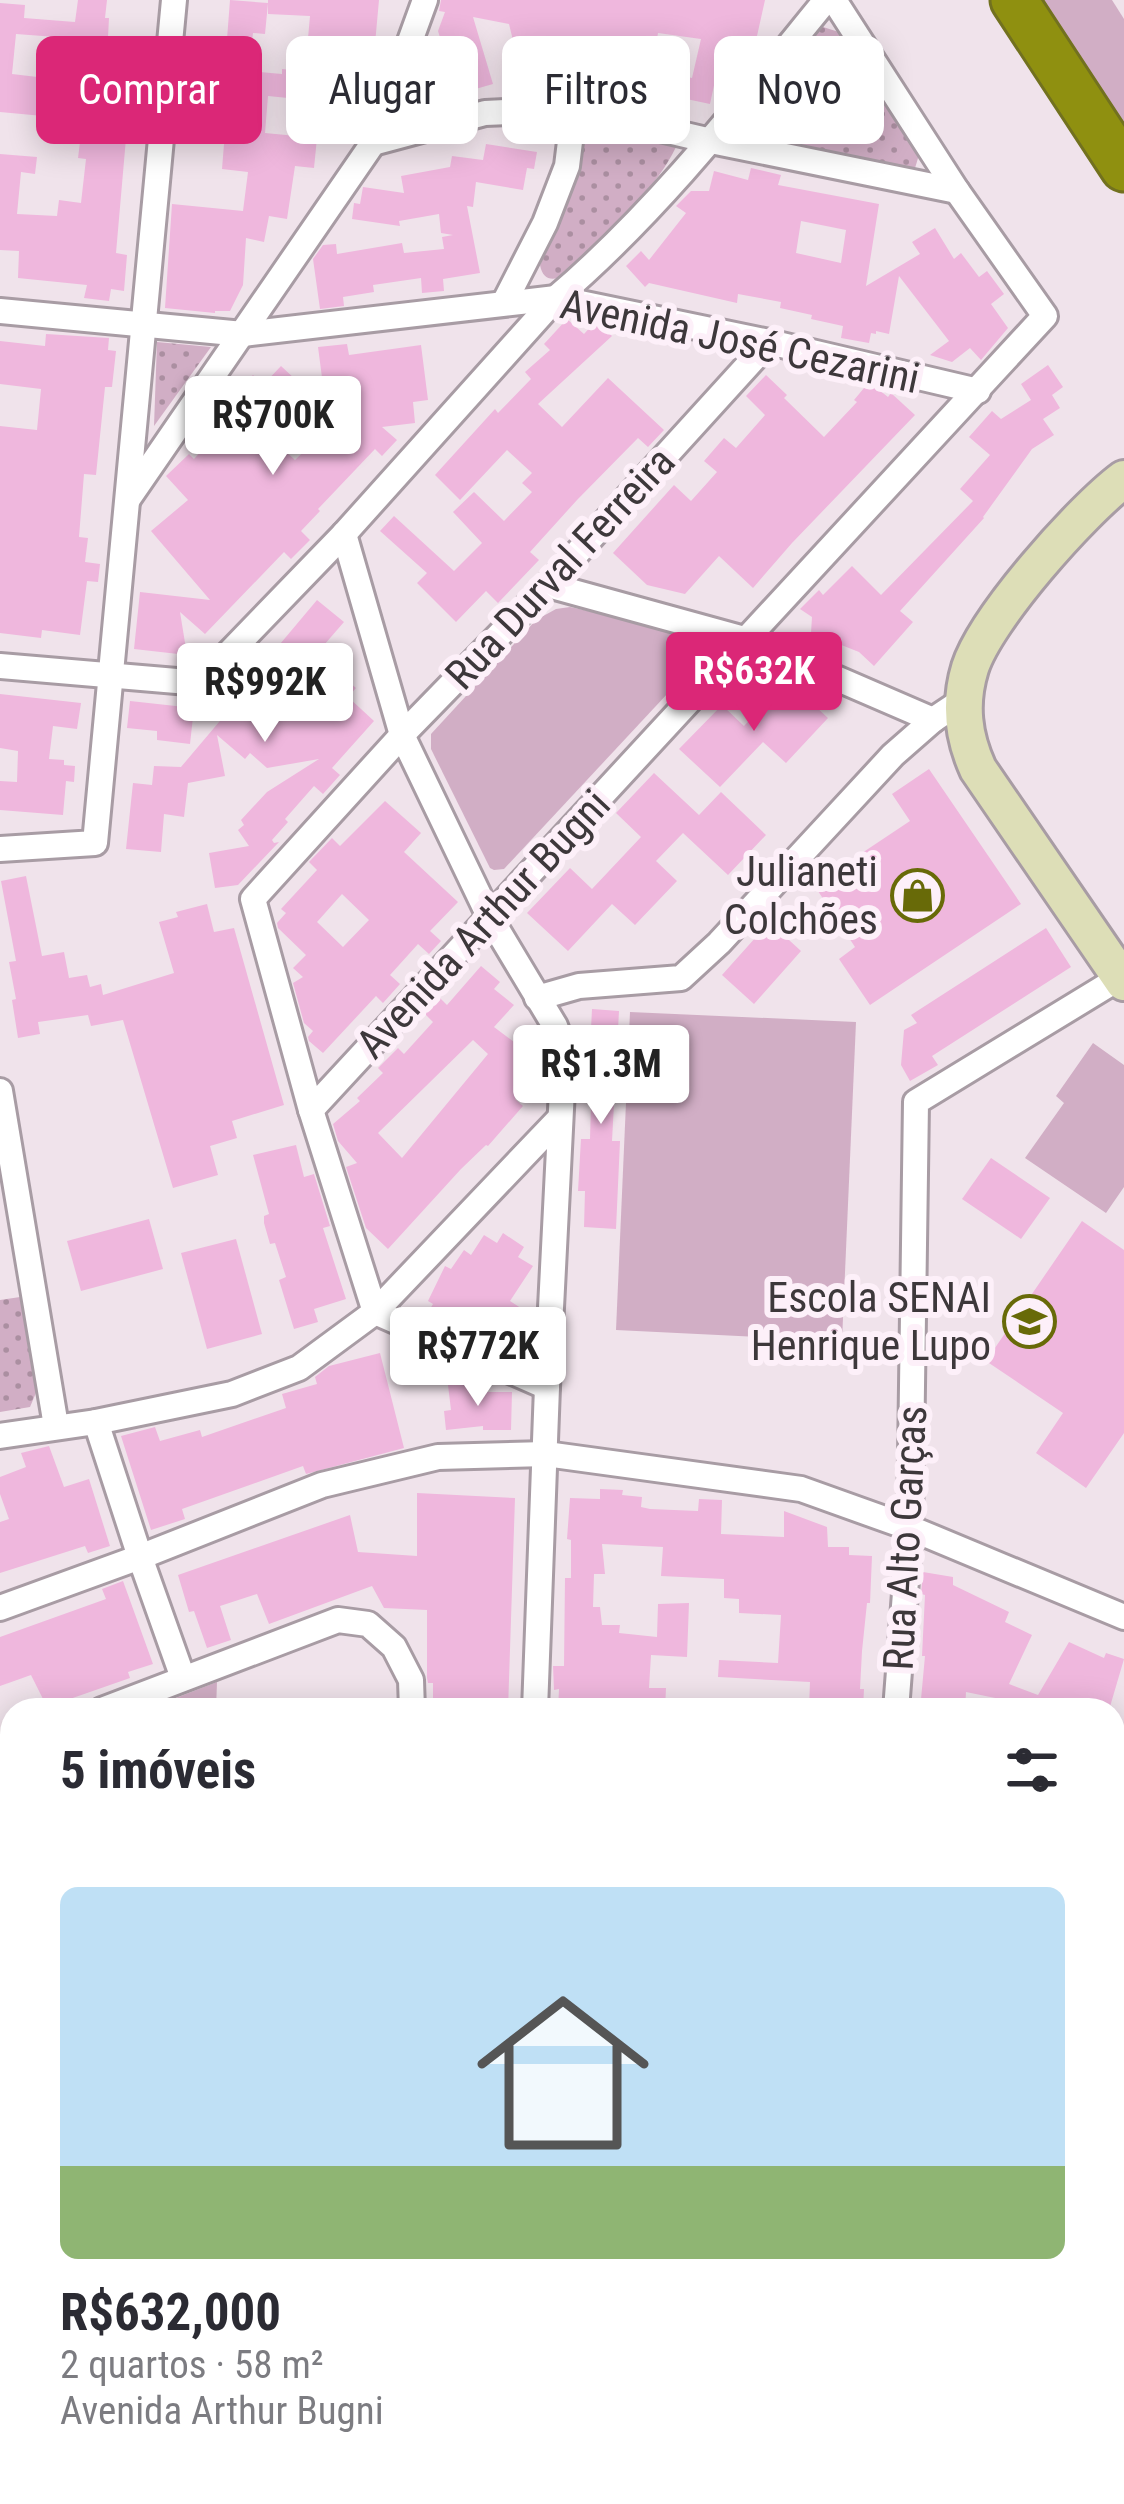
<!DOCTYPE html>
<html lang="pt">
<head>
<meta charset="utf-8">
<style>
	:root { --surface:#fff; --page:#f7f7f7; --text:#2b2b33; --muted:#7c7c81; --accent:#db2777 }
	body { margin:0; font-family:"Roboto Condensed",sans-serif; background:var(--page); color:var(--text); height:100vh; display:flex; flex-direction:column; font-size:45px; white-space:nowrap }
	* { box-sizing:border-box; margin:0 }
	p { font-size:39px; color:var(--muted) }
	.icon { flex:none; width:66px; height:66px; fill:none; stroke:currentColor; stroke-width:2; stroke-linecap:round; stroke-linejoin:round }
	.map { position:relative; flex:1; overflow:hidden }
	.sheet { position:absolute; left:0px; top:1698px; width:1125px; height:807px; display:flex; flex-direction:column; background:var(--surface); border-radius:36px 36px 0 0; box-shadow:0 6px 30px #0003 }
	.sheet>* { flex:none }
	.guide { position:absolute; left:36px; top:36px; width:1053px; height:108px; display:flex; gap:24px }
	.price { position:absolute; translate:-50% -102px; padding:0 27px; border-radius:12px; background:#fff; color:#222; font-size:39px; line-height:78px; filter:drop-shadow(0 3px 6px #0008) }
	.price::after { content:''; position:absolute; left:50%; top:72px; width:36px; height:27px; margin-left:-18px; background:inherit; clip-path:polygon(0 0,100% 0,50% 100%) }
	.price.current { background:var(--accent); color:#fff }
	ul { padding:0; list-style:none }
	li { display:grid; align-content:center; gap:24px; height:636px; padding:0 60px }
	li span { display:grid; place-items:center; height:372px; border-radius:18px; color:#555 }
	li>.icon { margin-inline-start:auto }
	span .icon { width:216px; height:216px; fill:#fffc; stroke-width:1 }
	li b { font-size:51px }
	h2 { display:flex; justify-content:space-between; align-items:center; height:144px; padding:0 60px; font-size:51px }
	.pill { padding:0 42px; border-radius:18px; background:var(--surface); box-shadow:0 6px 30px #0003; font-size:42px; line-height:108px }
	.pill.current { background:var(--accent); color:#fff }
	.map>svg:first-child { display:block }
</style>
</head>
<body>
<div class="map">
<svg width="1124" height="2504" viewBox="0 0 1124 2504">
	<defs>
		<pattern id="park-dots" width="8" height="8" patternUnits="userSpaceOnUse" patternTransform="scale(3)"><rect width="8" height="8" fill="#d1aec5"/><path d="M2 2h.1M6 6h.1" fill="none" stroke="#ab8fa1" stroke-width="1.8" stroke-linecap="round"/></pattern>
	</defs>
	<rect width="100%" height="100%" fill="#f0e3eb"/>
	<g fill="#d1aec5">
		<polygon points="1029,0 1112,0 1124,19 1124,145"/>
		<polygon points="570,607 707,637 711,642 710,648 504,869 494,870 490,868 431,749 431,734 536,620 556,609"/>
		<polygon points="630,1012 856,1022 842,1341 616,1330"/>
		<polygon points="1093,1043 1124,1065 1124,1187 1106,1213 1025,1158 1064,1103 1056,1096"/>
		<polygon points="217,1682 216,1710 145,1710"/>
		<polygon points="12,1761 12,1987 0,1987 0,1766"/>
		<polygon points="0,2011 12,2012 12,2493 635,2493 627,2504 0,2504"/>
	</g>
	<g fill="url(#park-dots)">
		<polygon points="823,27 842,33 919,155 915,168 907,171 753,137 747,133 746,118 814,31"/>
		<path d="M587,128L676,147C655,192 601,238 566,275C553,281 543,281 540,265L566,207Z"/>
		<polygon points="157,342 211,347 154,426"/>
		<polygon points="20,1297 38,1388 30,1407 0,1412 0,1300"/>
	</g>
	<g fill="#efb7dd" fill-rule="evenodd">
		<polygon points="78,0 107,0 105,18 109,18 107,56 133,58 116,253 127,255 124,291 111,289 109,301 84,298 87,285 18,278 19,251 0,250 0,154 37,157 35,174 21,172 17,214 57,216 59,200 81,203 86,159 78,158 81,134 88,135 96,67 54,63 56,37 16,34 12,74 46,78 43,116 0,112 0,3 25,5 24,18 75,22"/>
		<polygon points="230,0 268,3 265,34 253,33 249,71 282,74 282,69 311,72 314,38 308,38 310,16 268,14 268,0 379,0 375,44 366,43 363,71 355,70 352,96 348,95 345,133 306,129 308,100 268,96 265,133 317,138 314,168 295,166 287,219 269,216 264,242 246,238 243,285 230,311 215,311 215,313 165,308 172,204 243,211 248,172 222,169 225,132 179,127 180,111 189,112 197,36 227,39"/>
		<path d="M441,0H765L753,54L740,51L736,70L728,68L726,78L716,76L710,104L677,97L676,104L603,87L608,57H517L509,24L473,17L493,84L458,94L457,91L426,99L418,67L447,60L438,31L445,12L439,11ZM658,33L701,39L692,78L656,69L657,67L652,66Z"/>
		<polygon points="486,144 537,152 534,169 527,168 523,190 476,182 473,207 467,206 480,273 443,279 444,291 422,293 421,278 373,285 374,292 343,297 344,306 320,309 313,259 323,245 336,244 337,254 402,243 404,253 444,249 442,237 453,235 441,233 439,214 399,221 400,226 352,219 354,203 360,204 363,187 404,193 401,176 450,167 452,156 483,160"/>
		<path d="M751,168L781,175L778,185L879,204L866,286L920,254L912,242L935,228L954,259L961,253L979,277L987,271L1004,294L991,304L1008,328L981,360L970,348L952,362L930,355L949,341L899,276L889,334L876,331V334L871,333L869,343L841,338L843,326L811,319L812,315L780,308L781,302L738,294L737,303L649,283L645,287L626,266L641,251L649,260L686,213L676,206L691,191H709L714,171L748,180ZM801,221L846,230L841,263L796,253Z"/>
		<polygon points="567,319 584,334 594,323 600,324 612,336 538,404 562,427 608,378 664,430 648,447 638,438 577,500 530,552 539,560 498,603 486,591 456,622 417,583 427,573 380,531 394,516 454,571 482,543 453,512 474,492 504,521 532,492 522,483 532,473 507,450 460,500 435,475 495,409 498,413 531,379 525,372 550,350 544,344"/>
		<polygon points="46,334 109,338 108,350 116,351 112,387 105,387 96,475 84,474 79,537 88,538 85,562 100,564 98,582 87,581 80,635 42,630 41,638 0,633 0,426 37,430 41,389 0,384 0,341 45,346"/>
		<path d="M347,344L349,355L421,345L428,400L413,402L415,423L382,427L397,440L382,456L375,449L318,509L320,511L301,531L310,540L291,559L284,552L205,634L180,612L187,655L134,649L140,592L210,600L151,531L188,500L166,476L189,454L194,459L219,431L205,417L226,395L230,398L253,375L263,385L281,366L326,408L318,347ZM296,411L321,435L295,460L270,437Z"/>
		<polygon points="1048,365 1063,387 1052,395 1060,408 1043,419 1054,435 1032,449 983,517 984,518 900,611 913,622 874,666 859,652 811,633 812,617 800,609 819,590 823,595 852,566 881,595 973,501 960,489 990,455 969,437 992,411 1001,419 1031,400 1021,384"/>
		<polygon points="766,375 787,395 784,398 824,437 857,402 854,400 869,382 888,397 891,393 915,415 792,543 753,588 719,556 685,594 647,585 613,553 674,485 691,501 717,472 704,461 724,438 736,448 765,415 746,396"/>
		<polygon points="317,600 344,622 324,645 344,661 336,671 356,688 348,697 374,721 332,768 340,775 323,794 314,786 285,819 288,822 272,840 274,843 279,842 238,885 215,888 209,853 249,846 238,830 244,825 241,820 267,792 319,759 267,768 250,753 245,759 217,735 225,776 188,783 184,817 164,814 161,852 126,849 133,783 152,785 154,766 181,767 241,696 232,688 248,669 253,673 275,650"/>
		<polygon points="787,680 828,718 786,763 763,742 720,787 679,749 722,705 744,726"/>
		<polygon points="0,694 81,703 77,729 53,726 49,759 64,760 64,765 75,766 74,782 66,781 63,815 0,810 0,781 17,782 18,751 0,748"/>
		<polygon points="130,701 194,708 190,744 157,740 157,731 127,728"/>
		<polygon points="929,769 1021,904 870,1005 839,959 855,947 814,885 910,821 892,794"/>
		<polygon points="654,773 699,815 721,792 766,835 728,875 683,833 656,861 677,881 635,925 612,904 568,951 527,913 570,868 592,889 641,837 616,813"/>
		<path d="M385,801L421,833L404,852L458,902L430,931L441,941L429,954L418,944L390,975L400,984L383,1003L376,996L323,1053L309,1041L308,1037L313,1031L304,1023L293,983L303,977L293,968L306,955L278,928L277,923L286,913L281,909L317,870L309,862L332,838L340,846ZM342,894L369,920L343,947L317,922Z"/>
		<polygon points="26,876 42,956 64,952 69,978 87,975 90,987 101,984 103,995 174,973 159,922 178,917 176,912 207,904 214,932 234,928 284,1105 232,1121 237,1138 210,1146 218,1175 173,1188 123,1020 91,1026 88,1015 38,1022 40,1034 18,1038 12,1000 16,999 9,962 16,961 1,881"/>
		<polygon points="765,918 801,951 754,1004 722,975 756,937 751,932"/>
		<polygon points="1046,928 1071,967 932,1056 938,1065 910,1081 901,1065 904,1030 917,1023 911,1015"/>
		<path d="M481,966L500,982L494,989L514,1005L494,1027L537,1059L515,1088L520,1093L515,1099L523,1106L488,1146L486,1145L461,1169L388,1249L366,1228L346,1167L357,1163L338,1141L333,1124L360,1101L357,1098L383,1073L378,1068L398,1048L404,1054L433,1022L425,1014L440,998L447,1005ZM473,1040L488,1054L402,1158L378,1133Z"/>
		<polygon points="592,1009 619,1011 612,1141 620,1141 616,1229 584,1227 585,1191 578,1191 581,1139 590,1139 592,1070 589,1070"/>
		<polygon points="296,1145 304,1177 314,1174 330,1226 323,1228 346,1299 314,1309 318,1322 294,1329 279,1280 286,1277 275,1243 270,1244 264,1223 264,1216 269,1214 253,1155"/>
		<polygon points="991,1158 1050,1198 1021,1239 962,1199"/>
		<polygon points="149,1219 163,1269 81,1291 67,1241"/>
		<polygon points="1082,1221 1124,1250 1124,1433 1086,1488 1036,1453 1063,1413 986,1361"/>
		<polygon points="503,1233 524,1247 518,1257 533,1266 510,1301 533,1316 522,1331 518,1328 506,1351 429,1311 433,1304 428,1301 445,1266 451,1269 464,1250 471,1255 484,1235 497,1243"/>
		<polygon points="236,1239 262,1334 207,1349 181,1253"/>
		<polygon points="380,1353 404,1448 306,1474 303,1466 182,1509 185,1519 151,1530 121,1436 155,1427 160,1441 200,1430 202,1437 286,1408 282,1394 317,1384 315,1377 329,1366"/>
		<polygon points="471,1383 472,1392 512,1392 511,1430 483,1430 483,1426 446,1430 444,1411 451,1410 448,1385"/>
		<polygon points="49,1446 64,1487 89,1479 110,1546 88,1553 85,1546 0,1573 0,1522 9,1519 0,1494 0,1477 26,1467 21,1453"/>
		<polygon points="600,1489 623,1490 622,1495 642,1497 641,1507 650,1509 698,1511 699,1499 722,1500 721,1534 784,1537 784,1511 827,1527 828,1547 849,1547 849,1555 872,1556 870,1603 867,1603 862,1651 860,1689 864,1689 863,1709 809,1708 810,1682 718,1677 719,1660 778,1663 781,1615 739,1613 739,1599 724,1598 724,1579 661,1576 663,1547 602,1544 605,1574 594,1574 593,1607 600,1607 602,1625 620,1625 619,1633 657,1637 658,1604 689,1603 687,1657 651,1655 649,1688 666,1688 665,1710 558,1710 559,1689 554,1690 553,1666 564,1666 565,1578 571,1578 571,1540 567,1539 570,1498 600,1499"/>
		<polygon points="417,1493 515,1498 508,1710 433,1710 433,1683 428,1683 427,1678 427,1610 384,1608 372,1586 269,1624 257,1594 220,1606 231,1640 207,1648 194,1611 189,1612 178,1575 350,1515 358,1552 417,1556"/>
		<polygon points="923,1572 953,1577 953,1585 1009,1612 1005,1622 1032,1635 1009,1684 1038,1695 1069,1642 1104,1658 1106,1653 1124,1659 1109,1710 1081,1710 1066,1700 1062,1706 1006,1698 1005,1700 966,1692 965,1710 920,1710 925,1656 922,1656 925,1595 921,1594"/>
		<polygon points="123,1581 153,1664 128,1672 130,1678 47,1707 31,1675 0,1686 0,1637 106,1599 102,1589"/>
	</g>
	<g fill="none" stroke-linecap="round" stroke-linejoin="round">
		<defs>
			<g id="minor">
				<polyline points="373,143 485,113 574,109 711,141 957,191"/>
				<polyline points="504,303 545,223 567,166 574,109"/>
				<polyline points="0,311 243,334 556,298 769,342 978,391"/>
				<polyline points="128,499 373,143 425,0"/>
				<polyline points="344,534 402,735 489,916 555,1026 564,1050 547,1387 535,1710"/>
				<polyline points="548,585 748,640 933,720"/>
				<path d="M0,666L200,683L344,534L556,298C658,211 741,104 826,0"/>
				<polyline points="0,849 95,843 174,0"/>
				<polyline points="537,998 579,986 681,978 719,943 893,755 933,720 963,700"/>
				<polyline points="0,1091 56,1426"/>
				<polyline points="311,1110 1045,316 957,191 834,0"/>
				<polyline points="547,1387 375,1312 311,1110 253,899 402,735 548,585 769,342"/>
				<polyline points="96,1422 140,1557 183,1678"/>
				<polyline points="0,1436 96,1422 232,1394 299,1368 375,1312 559,1119"/>
				<polyline points="0,1608 140,1557 322,1485 438,1457 546,1454 801,1489 910,1528 1124,1617"/>
				<polyline points="102,1710 338,1620 368,1624 394,1647 411,1680 412,1710"/>
				<polyline points="896,1710 910,1528 916,1102 1121,977"/>
				<polyline points="0,1750 12,1745"/>
				<polyline points="0,2001 12,2001"/>
				<polyline points="1113,2171 1124,2172"/>
				<polyline points="1113,2463 1124,2463"/>
				<polyline points="857,2504 857,2493"/>
			</g>
			<g id="secondary">
				<path d="M1124,479C1081,511 986,618 970,668C959,704 963,736 978,769L1124,982"/>
				<polyline points="1113,1841 1124,1825"/>
				<polyline points="656,2504 664,2493"/>
			</g>
			<polyline id="motorway" points="1014,0 1124,168"/>
		</defs>
		<use href="#minor" stroke="#a89ca4" stroke-width="30"/>
		<use href="#secondary" stroke="#a89ca4" stroke-width="42"/>
		<use href="#motorway" stroke="#72711f" stroke-width="51"/>
		<use href="#minor" stroke="#fff" stroke-width="24"/>
		<use href="#secondary" stroke="#dddeb7" stroke-width="36"/>
		<use href="#motorway" stroke="#8f9010" stroke-width="45"/>
	</g>
	<defs>
		<symbol id="shop-ring" viewBox="-11 -11 22 22"><circle r="9.5" fill="#fdf0f9" stroke="#686a08" stroke-width="1.5"/><path d="M-5-2.5h2.3a2.7 3.5 0 0 1 5.4 0H5L5.5 6h-11ZM-1.5-2.5h3a1.5 2.3 0 0 0-3 0Z" fill="#686a08"/></symbol>
		<symbol id="university-ring" viewBox="-11 -11 22 22"><circle r="9.5" fill="#fdf0f9" stroke="#686a08" stroke-width="1.5"/><path d="M0-5L7-2L0 1L-7-2ZM-4 1L0 2.5L4 1V4Q0 6-4 4Z" fill="#686a08"/></symbol>
	</defs>
	<g fill-rule="evenodd">
		<use href="#shop-ring" x="888" y="866" width="59" height="59"/>
		<use href="#university-ring" x="1000" y="1292" width="59" height="59"/>
	</g>
	<g text-anchor="middle" dominant-baseline="central" stroke-width="12" stroke-linejoin="round" paint-order="stroke">
		<g font-size="42" fill="#3d383b" stroke="#fdf0f9">
			<text transform="translate(740 341) rotate(12)">Avenida José Cezarini</text>
			<text transform="translate(560 568) rotate(-47)">Rua Durval Ferreira</text>
			<text transform="translate(483 924) rotate(-47)">Avenida Arthur Bugni</text>
			<text transform="translate(905 1538) rotate(-87)">Rua Alto Garças</text>
		</g>
		<g font-size="42" fill="#3d383b" stroke="#fdf0f9" text-anchor="end">
			<text x="878" y="871">Julianeti<tspan x="878" dy="48">Colchões</tspan></text>
			<text x="991" y="1297">Escola SENAI<tspan x="991" dy="48">Henrique Lupo</tspan></text>
		</g>
	</g>
</svg>
<b class="price" style="left:273px;top:478px">R$700K</b>
<b class="price current" style="left:754px;top:734px">R$632K</b>
<b class="price" style="left:265px;top:745px">R$992K</b>
<b class="price" style="left:601px;top:1127px">R$1.3M</b>
<b class="price" style="left:478px;top:1409px">R$772K</b>
<div class="guide">
<a class="pill current">Comprar</a>
<a class="pill">Alugar</a>
<a class="pill">Filtros</a>
<a class="pill">Novo</a>
</div>
<section class="sheet">
<h2>5 imóveis<svg class="icon" aria-label="filters" viewBox="0 0 24 24"><path d="M4 7h16M4 17h16"/><circle cx="9" cy="7" r="2"/><circle cx="15" cy="17" r="2"/></svg></h2>
<ul>
<li><span style="background:linear-gradient(#bfe0f5 75%,#8fb573 0)"><svg class="icon" aria-label="home" viewBox="0 0 24 24"><path d="M3 11l9-7 9 7M6 9v11h12V9"/></svg></span><div><b>R$632,000</b><p>2 quartos · 58 m²</p><p>Avenida Arthur Bugni</p></div></li>
</ul>
</section>
</div>
</body>
</html>
